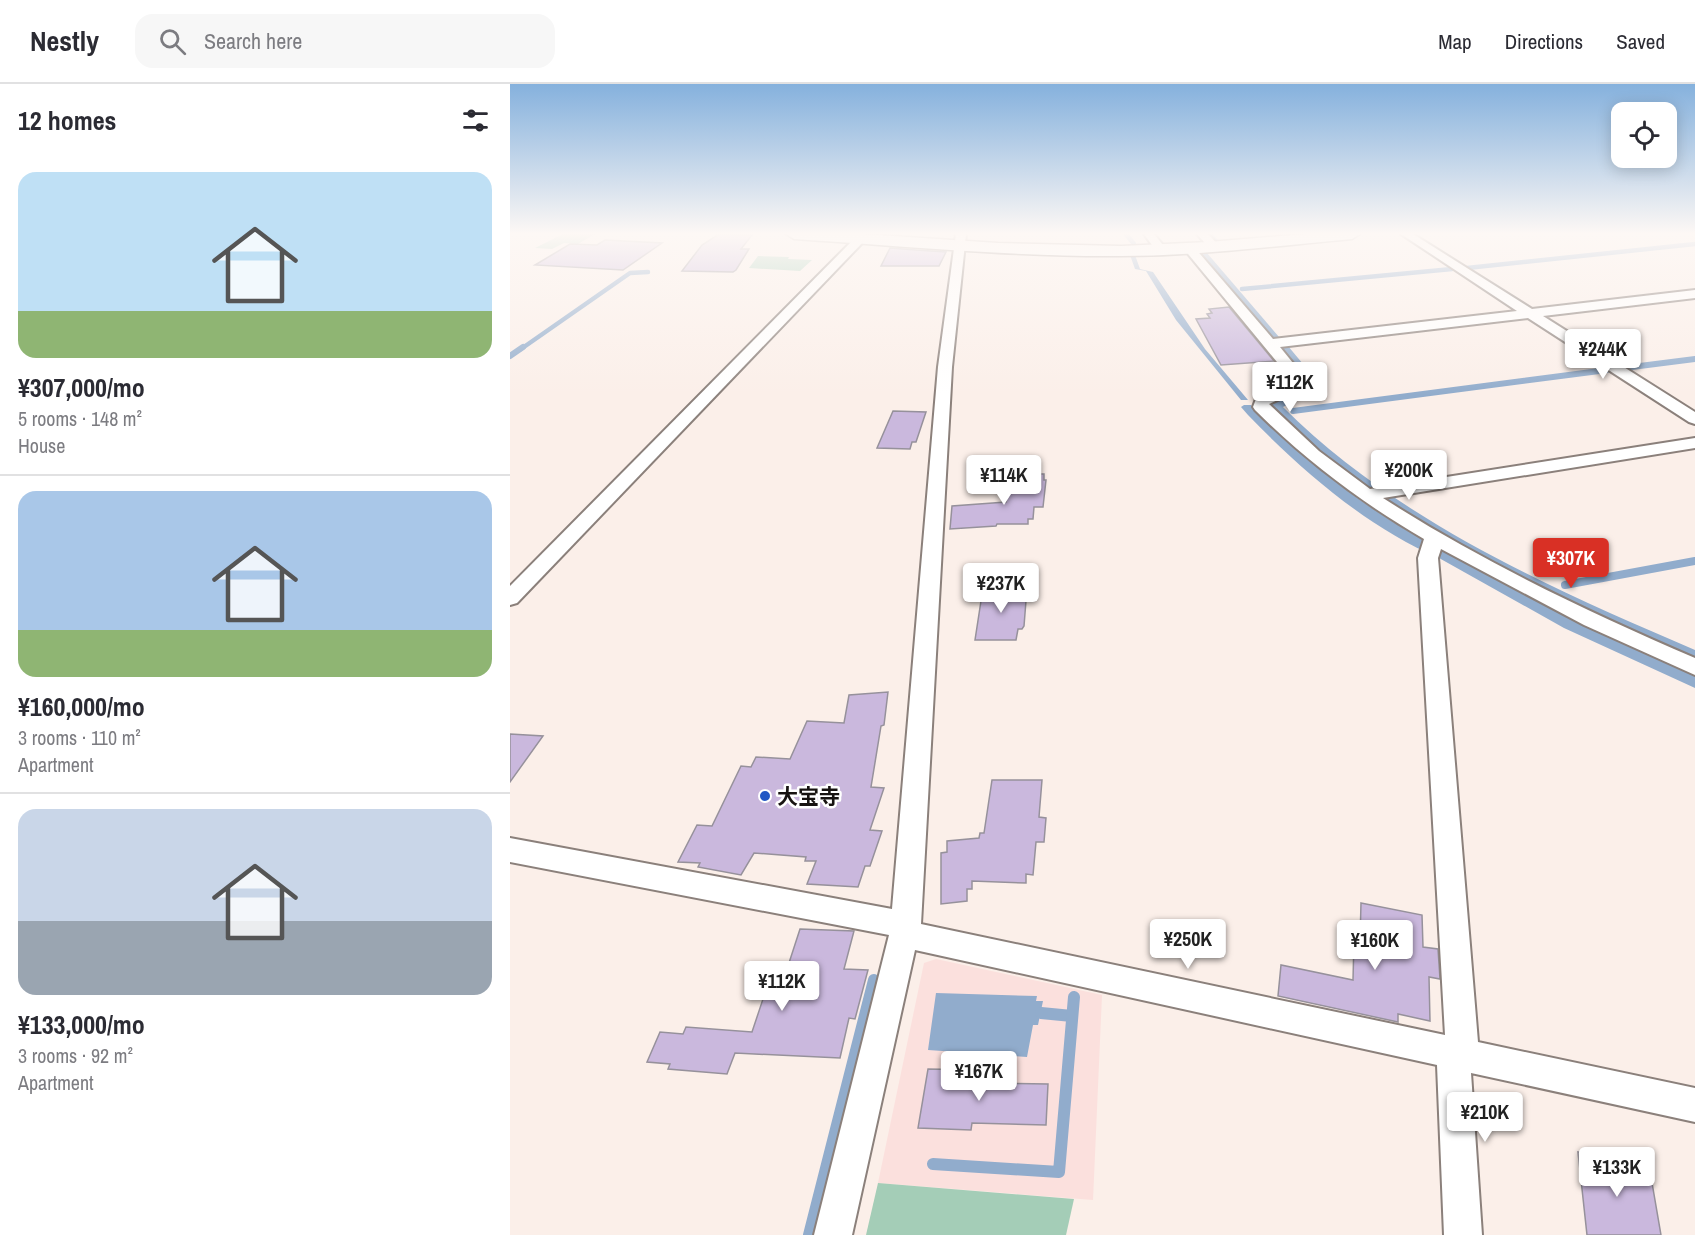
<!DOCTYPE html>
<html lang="en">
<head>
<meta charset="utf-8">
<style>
	:root { --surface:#fff; --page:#f7f7f7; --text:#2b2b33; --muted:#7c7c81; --line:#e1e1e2; --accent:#d93025 }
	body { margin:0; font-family:"Archivo Narrow","Noto Sans JP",sans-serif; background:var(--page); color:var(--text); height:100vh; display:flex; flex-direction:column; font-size:22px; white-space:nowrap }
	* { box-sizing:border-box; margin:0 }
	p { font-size:20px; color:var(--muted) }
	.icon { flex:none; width:33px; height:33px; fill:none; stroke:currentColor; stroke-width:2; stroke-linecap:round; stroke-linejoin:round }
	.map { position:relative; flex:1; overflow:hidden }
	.panel { display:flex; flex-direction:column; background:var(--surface); width:510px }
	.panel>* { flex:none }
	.controls { position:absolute; left:1101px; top:18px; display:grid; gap:12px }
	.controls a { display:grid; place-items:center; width:66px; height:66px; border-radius:12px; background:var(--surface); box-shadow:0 3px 15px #0003; font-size:30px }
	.price { position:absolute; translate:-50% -51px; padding:0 14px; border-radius:6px; background:#fff; color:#222; font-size:20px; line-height:39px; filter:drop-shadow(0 2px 3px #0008) }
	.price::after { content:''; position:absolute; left:50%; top:36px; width:18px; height:14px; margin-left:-9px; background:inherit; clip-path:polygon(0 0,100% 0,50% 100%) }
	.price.selected { background:var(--accent); color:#fff }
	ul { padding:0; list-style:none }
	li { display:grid; align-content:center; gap:12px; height:318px; padding:0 18px }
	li+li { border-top:2px solid var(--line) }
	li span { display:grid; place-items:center; height:186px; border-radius:18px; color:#555 }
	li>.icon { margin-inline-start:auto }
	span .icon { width:108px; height:108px; fill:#fffc; stroke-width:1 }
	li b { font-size:26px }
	h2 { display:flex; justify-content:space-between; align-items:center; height:72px; padding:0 18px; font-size:26px }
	header { display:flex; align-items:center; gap:36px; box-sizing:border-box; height:84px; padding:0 30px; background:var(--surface); border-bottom:2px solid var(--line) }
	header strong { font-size:28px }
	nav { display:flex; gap:33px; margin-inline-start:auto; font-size:21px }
	.search { width:420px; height:54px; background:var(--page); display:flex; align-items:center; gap:15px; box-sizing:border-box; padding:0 21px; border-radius:18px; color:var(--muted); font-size:22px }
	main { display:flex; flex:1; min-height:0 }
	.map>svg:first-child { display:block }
</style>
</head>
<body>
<header>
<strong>Nestly</strong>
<div class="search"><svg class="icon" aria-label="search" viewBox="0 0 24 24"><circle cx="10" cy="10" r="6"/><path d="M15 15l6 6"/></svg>Search here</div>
<nav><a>Map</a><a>Directions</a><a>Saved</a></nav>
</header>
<main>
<section class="panel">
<h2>12 homes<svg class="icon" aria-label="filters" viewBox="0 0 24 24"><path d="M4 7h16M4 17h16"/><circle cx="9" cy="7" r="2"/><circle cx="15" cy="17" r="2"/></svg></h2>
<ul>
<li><span style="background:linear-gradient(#bfe0f5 75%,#8fb573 0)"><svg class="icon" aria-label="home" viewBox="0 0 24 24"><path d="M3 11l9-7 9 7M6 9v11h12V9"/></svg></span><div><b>¥307,000/mo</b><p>5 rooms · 148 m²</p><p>House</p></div></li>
<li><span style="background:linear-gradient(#a9c7e8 75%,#8fb573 0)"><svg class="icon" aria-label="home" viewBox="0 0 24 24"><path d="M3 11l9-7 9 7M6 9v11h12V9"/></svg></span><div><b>¥160,000/mo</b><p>3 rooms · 110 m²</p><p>Apartment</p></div></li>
<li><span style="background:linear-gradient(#c9d6e8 60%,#9aa5b1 0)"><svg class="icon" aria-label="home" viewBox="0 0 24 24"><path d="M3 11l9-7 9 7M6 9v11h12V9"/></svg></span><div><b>¥133,000/mo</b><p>3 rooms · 92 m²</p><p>Apartment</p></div></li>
</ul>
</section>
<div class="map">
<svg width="1185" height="1151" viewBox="0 0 1185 1151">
	<rect width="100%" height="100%" fill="#fbefe9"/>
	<polygon fill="#fbe0dd" points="426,875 592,911 583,1116 368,1099 414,879"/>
	<g fill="#a4cdb7">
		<polygon points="53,150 85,150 68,160 54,159 42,165 25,164"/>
		<polygon points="248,172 279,173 278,175 302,176 290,187 239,184"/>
		<polygon points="368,1099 564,1115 556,1151 356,1151"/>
	</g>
	<g fill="#91accc">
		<polygon points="697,169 769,253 761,254 691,171"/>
		<polygon points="620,171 625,171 630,185 643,188 695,265 738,316 731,316 666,236 636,187 625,185"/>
		<path d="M778,262L803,292L809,304L773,323C886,436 1040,504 1185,566V574L1039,507L905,435L826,382L759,321C769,314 783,312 793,304C805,295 776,271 769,263Z"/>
		<path d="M734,321H741C790,373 846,417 908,453C929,465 951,475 973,486C1042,524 1112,559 1185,590V604L1054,544L929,474C858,444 791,386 738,331L731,323Z"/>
		<polygon points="426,909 527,912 526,917 533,917 528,941 523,941 517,973 418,966"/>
	</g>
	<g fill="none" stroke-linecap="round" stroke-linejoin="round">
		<g stroke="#91accc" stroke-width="4.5">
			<polyline points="616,150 624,160"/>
			<polyline points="699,150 706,157"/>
			<polyline points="957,184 1185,160"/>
			<polyline points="732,205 942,185"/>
			<polyline points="11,265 120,189 138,188"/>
		</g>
		<g stroke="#91accc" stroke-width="6">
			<polyline points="0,272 13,263"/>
			<polyline points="1114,284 1185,275"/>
			<polyline points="783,327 1097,286"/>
		</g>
		<polyline stroke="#91accc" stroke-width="8" points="1055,501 1185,477"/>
		<g stroke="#91accc" stroke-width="12">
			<polyline points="531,929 562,932"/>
			<polyline points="423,1080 549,1088 564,913"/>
			<polyline points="299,1151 364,896"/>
		</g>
	</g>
	<g fill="#cab8dd" stroke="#96919b" stroke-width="1.5">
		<polygon points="209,150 242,151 231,165 239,165 226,186 223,188 172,187 192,161"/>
		<polygon points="95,156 152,159 113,186 25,181 60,160 87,161"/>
		<polygon points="380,164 406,166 436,168 429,182 371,182"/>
		<polygon points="719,223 764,277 711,281 686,235 700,234 697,230 702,229 699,225"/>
		<polygon points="383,327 416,328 406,358 402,358 400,365 367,364"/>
		<polygon points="509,390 534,390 534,396 536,396 533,423 524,423 523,435 518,435 518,440 487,440 486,442 440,445 442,422 496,418 500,396 508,396"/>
		<polygon points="473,504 517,504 514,542 512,545 508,545 506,556 465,556"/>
		<polygon points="378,608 374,641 371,642 361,703 374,704 360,746 372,747 360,782 355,782 348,803 297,800 306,777 295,777 296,773 244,769 231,791 188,783 190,779 168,778 187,741 202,742 231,682 241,683 246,673 280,675 297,637 334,639 339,611"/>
		<polygon points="0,650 33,652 0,698"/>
		<polygon points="482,696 532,696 529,733 536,734 534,758 526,758 523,791 516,790 516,799 462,797 462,805 457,805 457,817 431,820 431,769 437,768 437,757 469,754 470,749 474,749"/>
		<polygon points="851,819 912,831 913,863 928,865 930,895 919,893 920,937 888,930 888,938 768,912 771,881 843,896 844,856 850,857"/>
		<polygon points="290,845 344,847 334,885 358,886 345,935 339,934 330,974 225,969 217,990 158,985 160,980 137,978 150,948 173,950 176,943 242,948 264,882 278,882"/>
		<polygon points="418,985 469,986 468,999 538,1000 536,1041 462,1039 461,1046 408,1044"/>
		<polygon points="1068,1068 1140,1087 1151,1151 1077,1151"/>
	</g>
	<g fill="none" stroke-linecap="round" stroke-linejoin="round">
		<defs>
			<g id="minor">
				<path d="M446,150H456L442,283L411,840L935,951L908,474L914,455C852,419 796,377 745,326L743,323L746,315L780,299L781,295L674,165L676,163H684L763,255L1007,227L891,150H903L1022,225L1185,206V214L1033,232L1185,328V340L1179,338L1018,234L770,263L796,295L792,305L759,320L809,367L860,405L1185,354V364L873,414C971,477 1078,528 1185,574V591L1074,541L931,465L928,474L968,958L1185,1004V1038L961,989L972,1151H934L927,981L405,866L342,1151H304L379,851L0,778V754L382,825L428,283Z"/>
				<polygon points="634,150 644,150 657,166 655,168 647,168"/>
				<polygon points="687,150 698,150 710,163 708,165 700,165"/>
				<polygon points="351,151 355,152 355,156 7,519 0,521 0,502 347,152"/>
			</g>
			<path id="secondary" d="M276,150H353L488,159L611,162L698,158L795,150H850L842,155C765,162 688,172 611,172C502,173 393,162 284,155Z"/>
		</defs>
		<use href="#minor" stroke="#8b807b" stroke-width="4"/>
		<use href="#secondary" stroke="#8b807b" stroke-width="3"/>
		<use href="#minor" fill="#fff" fill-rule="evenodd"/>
		<use href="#secondary" fill="#fff" fill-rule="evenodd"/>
	</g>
	<linearGradient id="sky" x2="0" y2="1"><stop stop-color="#85b1dd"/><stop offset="0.48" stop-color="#fdf8f5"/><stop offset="1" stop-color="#fdf8f5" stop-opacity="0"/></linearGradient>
	<rect width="1185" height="311" fill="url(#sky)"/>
	<circle fill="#2157c4" stroke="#fff" stroke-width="2" cx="255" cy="712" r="6"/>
	<g text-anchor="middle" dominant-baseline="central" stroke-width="5" stroke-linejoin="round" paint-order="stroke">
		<g font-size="21" font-weight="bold" fill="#171311" stroke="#fff" text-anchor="start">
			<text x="267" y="712">大宝寺</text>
		</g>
	</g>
</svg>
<div class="controls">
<a><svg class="icon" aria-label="locate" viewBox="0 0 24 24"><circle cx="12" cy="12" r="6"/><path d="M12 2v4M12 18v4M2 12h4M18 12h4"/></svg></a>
</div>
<b class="price" style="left:1093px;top:296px">¥244K</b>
<b class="price" style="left:780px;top:329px">¥112K</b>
<b class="price" style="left:899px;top:417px">¥200K</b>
<b class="price" style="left:494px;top:422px">¥114K</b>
<b class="price selected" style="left:1061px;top:505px">¥307K</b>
<b class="price" style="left:491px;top:530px">¥237K</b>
<b class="price" style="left:678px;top:886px">¥250K</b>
<b class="price" style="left:865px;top:887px">¥160K</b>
<b class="price" style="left:272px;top:928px">¥112K</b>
<b class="price" style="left:469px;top:1018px">¥167K</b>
<b class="price" style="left:975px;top:1059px">¥210K</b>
<b class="price" style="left:1107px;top:1114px">¥133K</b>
</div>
</main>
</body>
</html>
